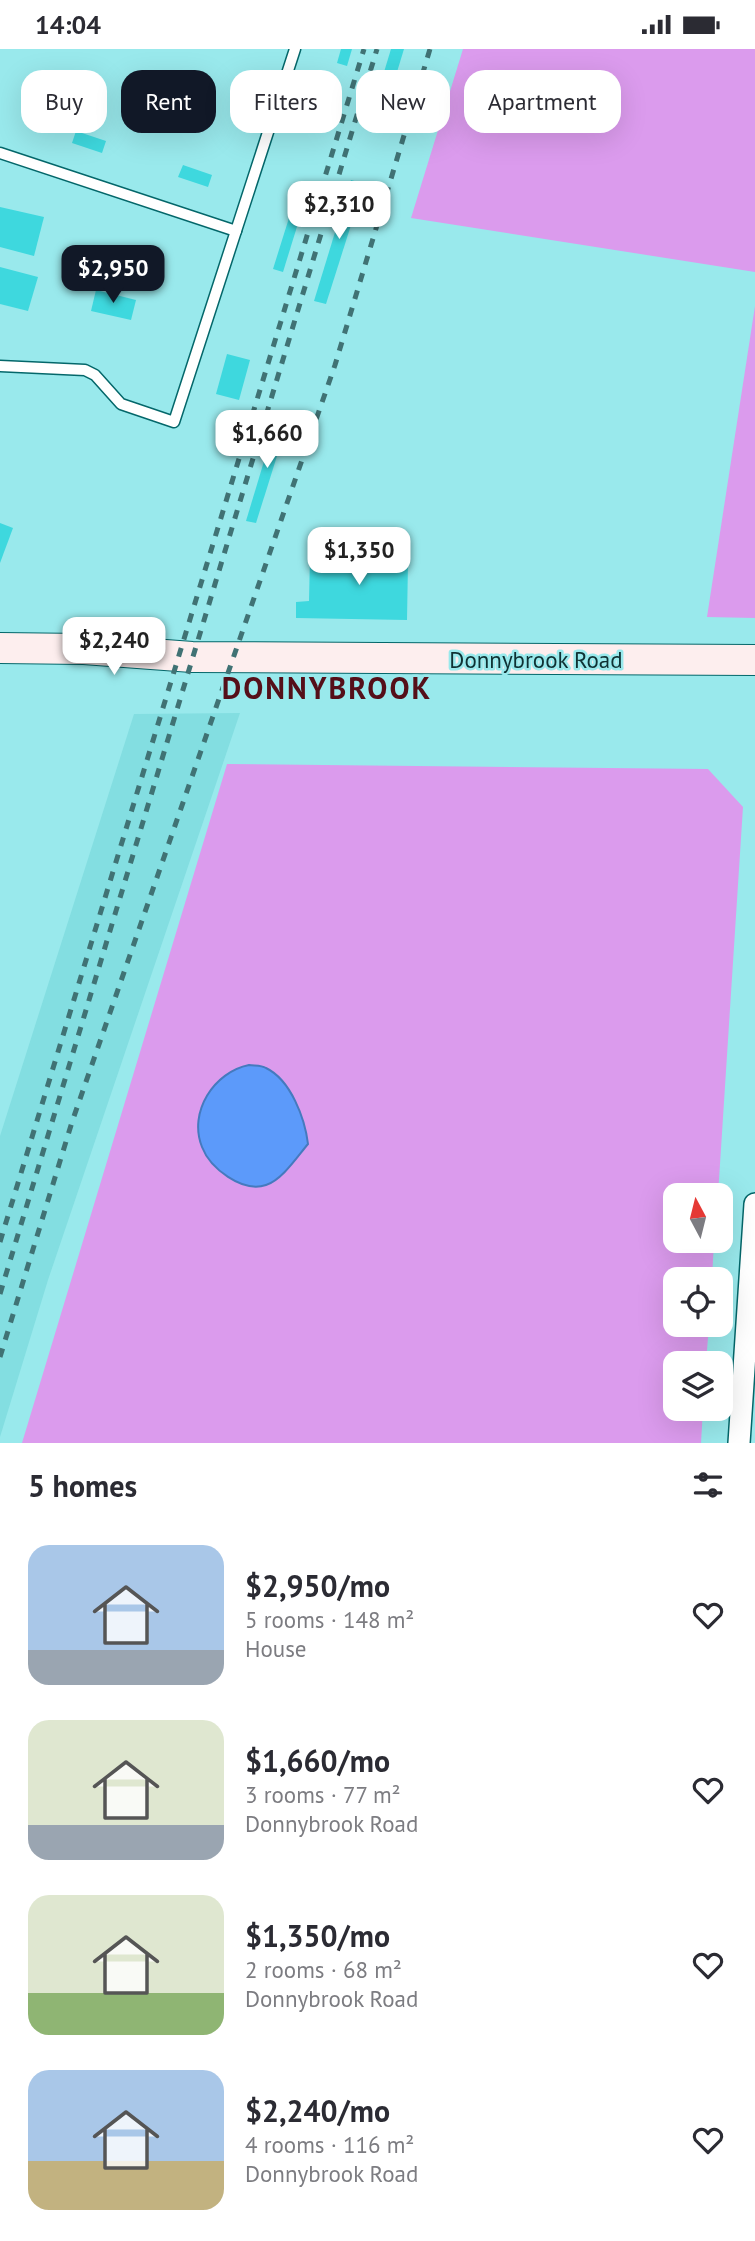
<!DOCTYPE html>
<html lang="en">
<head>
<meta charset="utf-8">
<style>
	:root { --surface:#fff; --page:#f2f2f3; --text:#2b2b33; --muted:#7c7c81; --accent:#111827 }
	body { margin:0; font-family:"PT Sans",sans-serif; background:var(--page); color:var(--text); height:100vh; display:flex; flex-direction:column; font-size:26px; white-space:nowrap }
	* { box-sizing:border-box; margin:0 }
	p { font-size:23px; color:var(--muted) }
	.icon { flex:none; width:38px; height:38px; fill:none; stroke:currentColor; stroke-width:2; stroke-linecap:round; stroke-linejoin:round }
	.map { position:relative; height:1394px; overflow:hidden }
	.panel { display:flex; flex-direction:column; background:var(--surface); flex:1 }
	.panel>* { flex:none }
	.banner { position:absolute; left:21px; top:21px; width:714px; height:63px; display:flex; gap:14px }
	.needle { width:46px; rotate:353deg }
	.fabs { position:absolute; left:663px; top:1134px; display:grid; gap:14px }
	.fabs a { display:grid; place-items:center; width:70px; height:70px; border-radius:14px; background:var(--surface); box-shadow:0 7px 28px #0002; font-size:35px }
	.price { position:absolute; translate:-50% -60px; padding:0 16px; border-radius:14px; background:#fff; color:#222; font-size:23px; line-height:46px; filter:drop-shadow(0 2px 4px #0008) }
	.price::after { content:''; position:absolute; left:50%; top:42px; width:21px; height:16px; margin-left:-10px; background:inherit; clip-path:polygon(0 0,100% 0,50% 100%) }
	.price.selected { background:var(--accent); color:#fff }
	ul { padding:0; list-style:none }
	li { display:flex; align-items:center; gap:21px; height:175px; padding:0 28px }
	li span { display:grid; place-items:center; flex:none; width:196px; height:140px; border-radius:21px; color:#555 }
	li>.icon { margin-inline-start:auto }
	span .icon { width:84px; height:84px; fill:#fffc; stroke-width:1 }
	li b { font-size:30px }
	h2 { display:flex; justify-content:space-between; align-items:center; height:84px; padding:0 28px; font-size:30px }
	.chip { padding:0 24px; border-radius:21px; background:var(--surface); box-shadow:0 7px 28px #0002; font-size:24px; line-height:63px }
	.chip.selected { background:var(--accent); color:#fff }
	.status { display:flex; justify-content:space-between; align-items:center; height:49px; padding:0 35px; background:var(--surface); direction:ltr }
	.status svg { height:19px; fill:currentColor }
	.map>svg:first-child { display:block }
</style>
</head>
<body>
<div class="status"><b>14:04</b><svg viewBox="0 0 49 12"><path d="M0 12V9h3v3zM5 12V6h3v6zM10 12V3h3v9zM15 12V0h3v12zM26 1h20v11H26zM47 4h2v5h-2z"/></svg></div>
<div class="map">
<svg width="755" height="1394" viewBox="0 0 755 1394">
	<rect width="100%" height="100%" fill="#99e9ec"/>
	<polygon fill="#83dee1" points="240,664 48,1231 0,1388 0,1087 134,665"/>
	<g fill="#db9bed">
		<polygon points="463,0 755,0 755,223 411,169"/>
		<polygon points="755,257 755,569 707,568"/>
		<polygon points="227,715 708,720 743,758 718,1146 676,1146 676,1192 714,1192 712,1230 676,1230 676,1276 709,1276 706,1314 676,1314 676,1360 703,1360 701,1394 22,1394"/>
	</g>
	<path fill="#5c9afa" stroke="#457abe" stroke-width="2" d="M249,1016C254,1017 261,1016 266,1019C291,1031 305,1070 308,1095C297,1108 282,1131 266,1136C242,1144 210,1119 202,1098C188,1063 214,1023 249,1016Z"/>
	<g fill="#3ed8de">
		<polygon points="341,0 352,0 347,17 337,14"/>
		<polygon points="391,0 404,0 379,82 367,79"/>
		<polygon points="76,82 106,92 102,104 72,94"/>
		<polygon points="183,116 212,126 208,138 178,128"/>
		<polygon points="351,131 364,135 326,255 314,252"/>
		<polygon points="294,153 304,155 283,223 273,220"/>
		<polygon points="0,158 44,168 34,207 0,198"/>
		<polygon points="0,218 38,228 28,262 0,255"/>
		<polygon points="96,241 136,251 131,271 91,262"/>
		<polygon points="227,305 250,311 239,351 216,345"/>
		<polygon points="277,369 288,372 256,474 246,472"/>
		<polygon points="0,474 13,479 0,514"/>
		<polygon points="367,496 406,497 406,512 408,513 407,571 296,569 296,553 309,552 310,507 344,506 345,519 366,519"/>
	</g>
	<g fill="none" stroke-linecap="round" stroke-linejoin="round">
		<defs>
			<g id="lane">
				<polyline points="0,104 236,182"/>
				<polyline points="0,317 85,321 95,326 121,355 174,373 295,0"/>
			</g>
			<polyline id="street" points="739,1394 755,1155"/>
			<polyline id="secondary" points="0,599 84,600 192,608 755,611"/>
		</defs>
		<use href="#lane" stroke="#04676a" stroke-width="13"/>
		<use href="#street" stroke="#04676a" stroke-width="24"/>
		<use href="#secondary" stroke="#04676a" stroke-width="32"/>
		<use href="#lane" stroke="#fff" stroke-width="10"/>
		<use href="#street" stroke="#fff" stroke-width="21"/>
		<use href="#secondary" stroke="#fdeeee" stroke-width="30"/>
		<g stroke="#407274" stroke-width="5" stroke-dasharray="9 9" stroke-linecap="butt">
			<polyline points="0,1193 364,0"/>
			<polyline points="0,1245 377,0"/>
			<polyline points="0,1308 72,1073 335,316 430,0"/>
		</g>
	</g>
	<g text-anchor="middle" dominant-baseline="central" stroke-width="5" stroke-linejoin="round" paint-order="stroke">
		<g font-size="23" fill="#0f3133" stroke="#99e9ec">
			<text x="536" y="610">Donnybrook Road</text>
		</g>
		<g font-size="30" font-weight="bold" letter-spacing="2" fill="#550f19" stroke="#99e9ec">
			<text x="327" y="638">DONNYBROOK</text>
		</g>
	</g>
</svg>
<div class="fabs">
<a><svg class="needle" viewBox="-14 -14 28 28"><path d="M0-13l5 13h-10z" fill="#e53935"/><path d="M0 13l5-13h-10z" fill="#7c7c81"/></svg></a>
<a><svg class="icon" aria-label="locate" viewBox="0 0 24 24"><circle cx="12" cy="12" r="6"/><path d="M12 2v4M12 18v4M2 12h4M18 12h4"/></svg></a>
<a><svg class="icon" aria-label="layers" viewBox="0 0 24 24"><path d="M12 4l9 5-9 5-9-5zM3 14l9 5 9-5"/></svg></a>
</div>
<b class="price" style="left:339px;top:192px">$2,310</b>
<b class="price selected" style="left:113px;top:256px">$2,950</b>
<b class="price" style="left:267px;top:421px">$1,660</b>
<b class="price" style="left:359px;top:538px">$1,350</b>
<b class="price" style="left:114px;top:628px">$2,240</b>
<div class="banner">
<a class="chip">Buy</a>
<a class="chip selected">Rent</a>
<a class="chip">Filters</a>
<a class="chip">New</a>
<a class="chip">Apartment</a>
</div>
</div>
<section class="panel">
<h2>5 homes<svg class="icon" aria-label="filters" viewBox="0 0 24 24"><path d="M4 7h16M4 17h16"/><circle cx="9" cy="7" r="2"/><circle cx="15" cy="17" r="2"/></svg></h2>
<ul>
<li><span style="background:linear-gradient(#a9c7e8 75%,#9aa5b1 0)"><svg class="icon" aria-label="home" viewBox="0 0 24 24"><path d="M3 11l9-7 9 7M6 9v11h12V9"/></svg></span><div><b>$2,950/mo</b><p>5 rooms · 148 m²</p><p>House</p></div><svg class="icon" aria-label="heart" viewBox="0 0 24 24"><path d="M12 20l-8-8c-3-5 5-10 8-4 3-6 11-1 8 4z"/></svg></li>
<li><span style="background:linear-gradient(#dfe7d0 75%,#9aa5b1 0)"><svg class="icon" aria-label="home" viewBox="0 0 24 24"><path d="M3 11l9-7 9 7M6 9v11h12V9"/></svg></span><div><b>$1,660/mo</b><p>3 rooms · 77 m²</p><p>Donnybrook Road</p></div><svg class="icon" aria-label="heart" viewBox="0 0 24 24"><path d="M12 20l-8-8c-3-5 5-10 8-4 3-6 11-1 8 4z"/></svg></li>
<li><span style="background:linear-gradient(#dfe7d0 70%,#8fb573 0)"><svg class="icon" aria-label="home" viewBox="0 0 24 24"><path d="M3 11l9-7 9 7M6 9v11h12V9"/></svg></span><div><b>$1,350/mo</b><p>2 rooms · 68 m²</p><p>Donnybrook Road</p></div><svg class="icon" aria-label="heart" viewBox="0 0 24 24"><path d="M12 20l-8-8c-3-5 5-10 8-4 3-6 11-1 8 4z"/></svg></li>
<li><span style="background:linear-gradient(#a9c7e8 65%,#c2b280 0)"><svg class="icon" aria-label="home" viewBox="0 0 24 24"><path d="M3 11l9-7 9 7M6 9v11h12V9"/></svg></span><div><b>$2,240/mo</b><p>4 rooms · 116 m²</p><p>Donnybrook Road</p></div><svg class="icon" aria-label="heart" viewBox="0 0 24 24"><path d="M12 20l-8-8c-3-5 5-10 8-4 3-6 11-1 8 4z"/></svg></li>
</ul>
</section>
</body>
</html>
